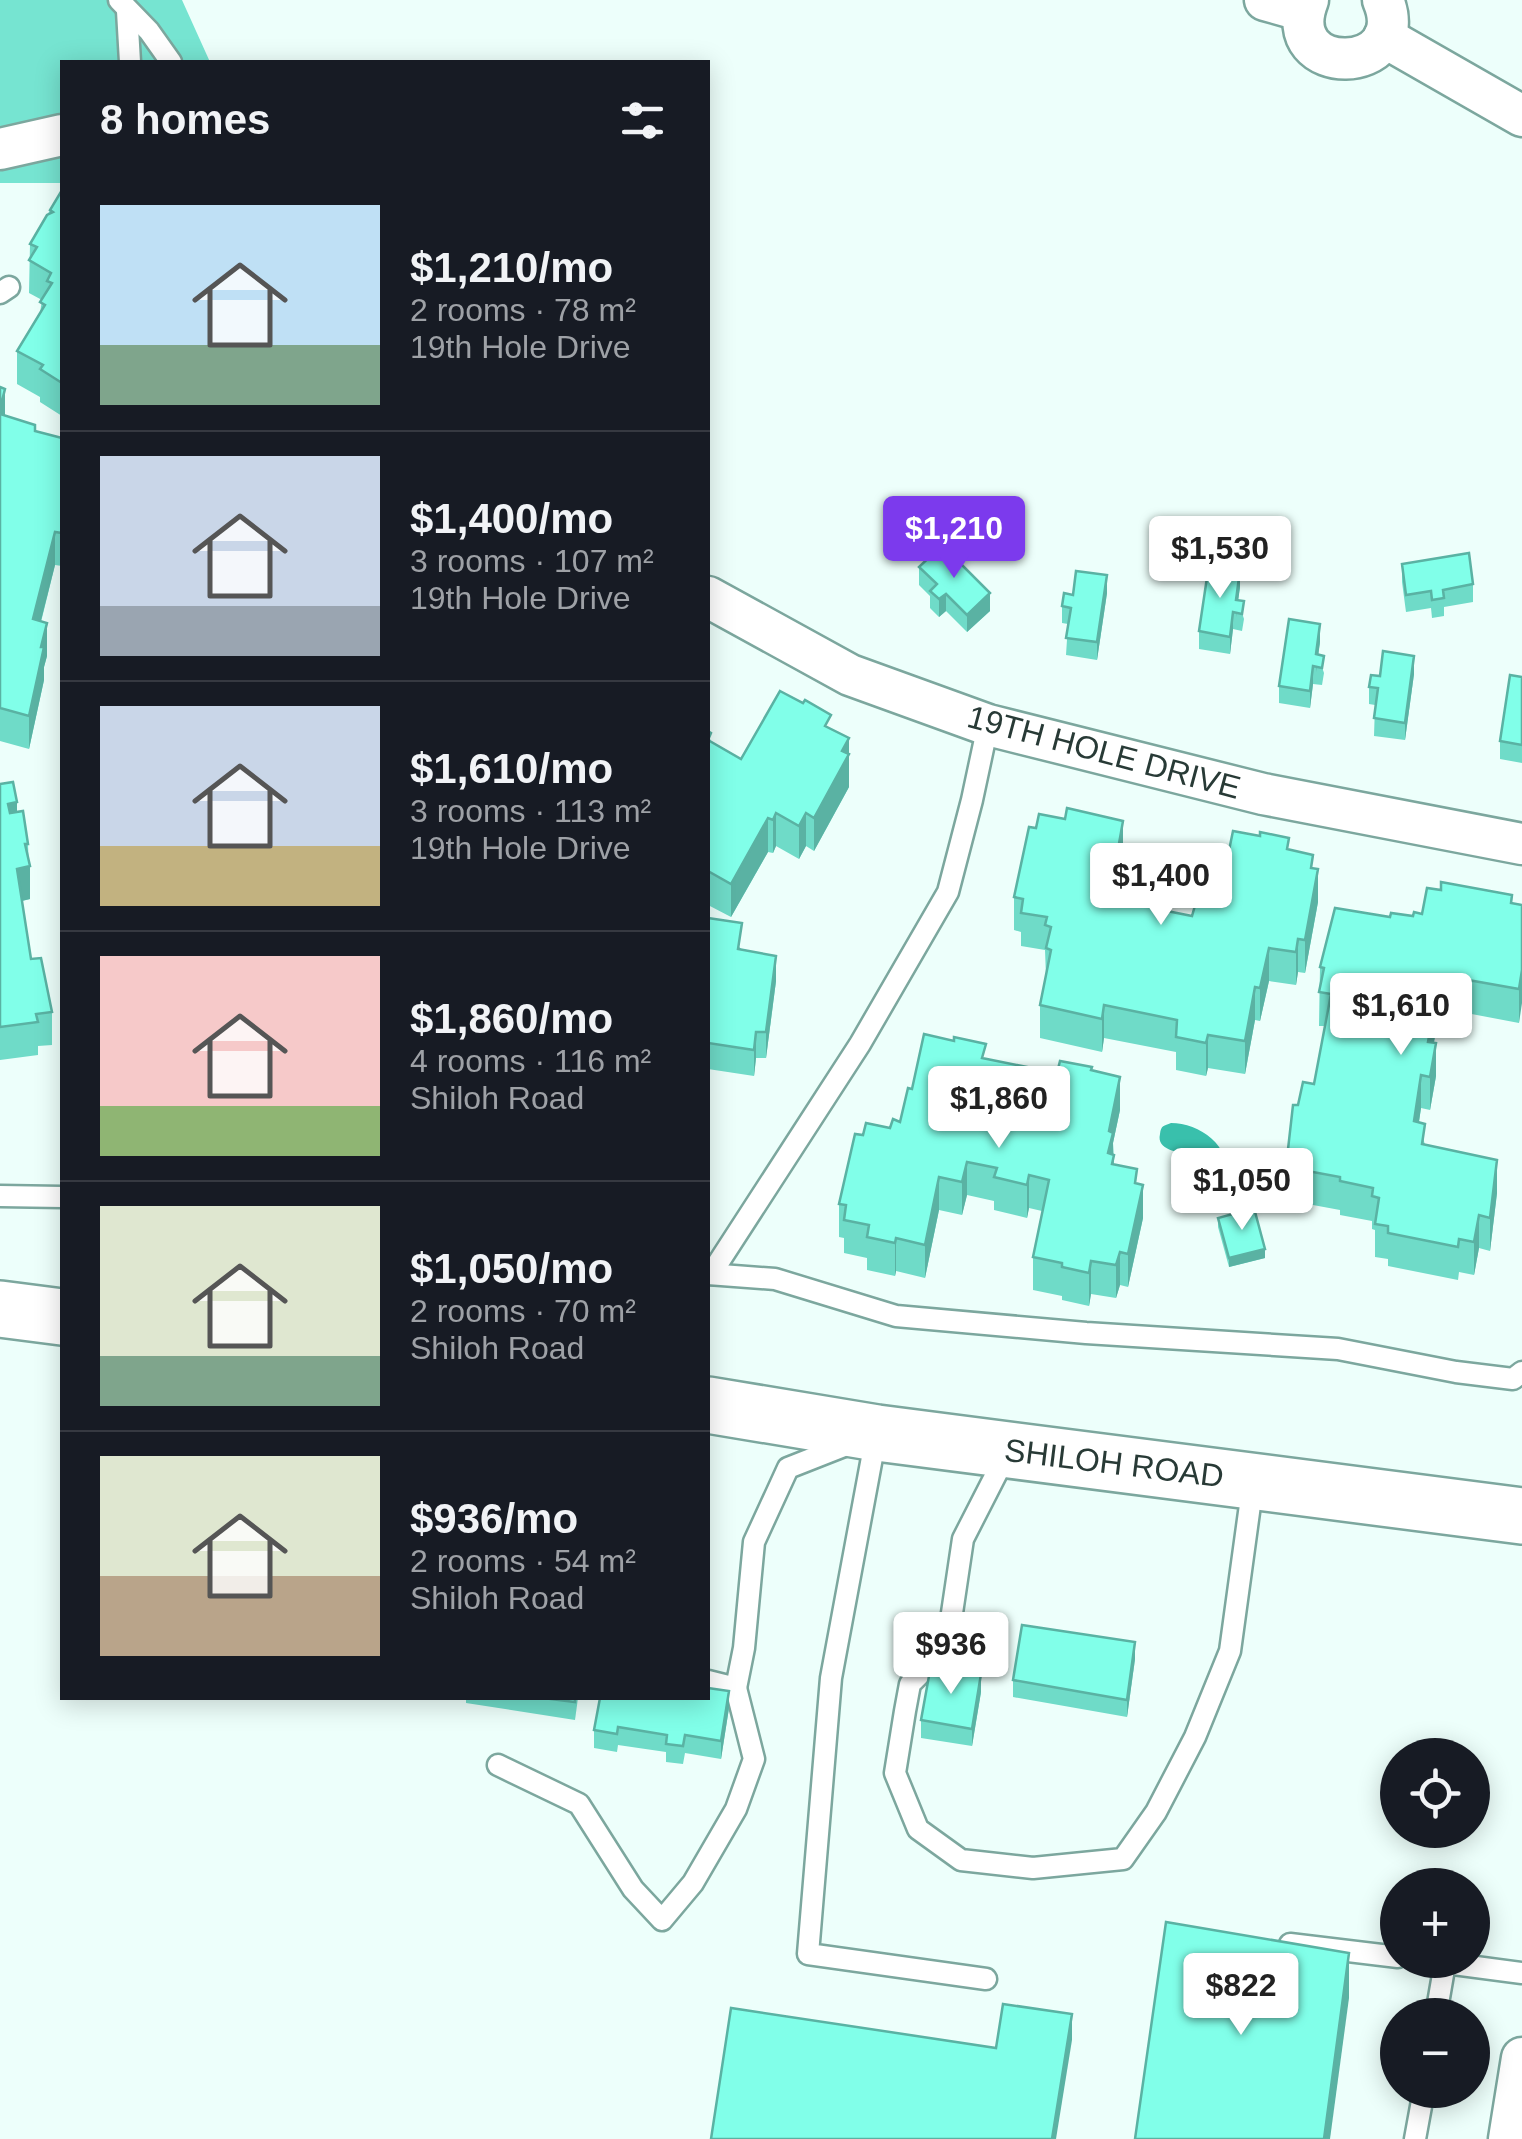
<!DOCTYPE html>
<html lang="en">
<head>
<meta charset="utf-8">
<style>
	:root { --surface:#171b24; --page:#20242c; --text:#f1f3f6; --muted:#9ea1a6; --line:#363941; --accent:#7c3aed }
	body { margin:0; font-family:Arial,sans-serif; background:var(--page); color:var(--text); height:100vh; display:flex; flex-direction:column; font-size:38px; white-space:nowrap }
	* { box-sizing:border-box; margin:0 }
	p { font-size:32px; color:var(--muted) }
	.icon { flex:none; width:55px; height:55px; fill:none; stroke:currentColor; stroke-width:2; stroke-linecap:round; stroke-linejoin:round }
	.map { position:relative; flex:1; overflow:hidden }
	.details { position:absolute; left:60px; top:60px; width:650px; height:1640px; display:flex; flex-direction:column; background:var(--surface); border-radius:0px; box-shadow:0 5px 25px #0003 }
	.details>* { flex:none }
	.tools { position:absolute; left:1380px; top:1738px; display:grid; gap:20px }
	.tools a { display:grid; place-items:center; width:110px; height:110px; border-radius:50%; background:var(--surface); box-shadow:0 5px 25px #0003; font-size:50px }
	.price { position:absolute; translate:-50% -85px; padding:0 22px; border-radius:10px; background:#fff; color:#222; font-size:32px; line-height:65px; filter:drop-shadow(0 2px 5px #0008) }
	.price::after { content:''; position:absolute; left:50%; top:60px; width:30px; height:22px; margin-left:-15px; background:inherit; clip-path:polygon(0 0,100% 0,50% 100%) }
	.price.on { background:var(--accent); color:#fff }
	ul { padding:0; list-style:none }
	li { display:flex; align-items:center; gap:30px; height:250px; padding:0 40px }
	li+li { border-top:2px solid var(--line) }
	li span { display:grid; place-items:center; flex:none; width:280px; height:200px; border-radius:0px; color:#555 }
	li>.icon { margin-inline-start:auto }
	span .icon { width:120px; height:120px; fill:#fffc; stroke-width:1 }
	li b { font-size:42px }
	h2 { display:flex; justify-content:space-between; align-items:center; height:120px; padding:0 40px; font-size:42px }
	.map>svg:first-child { display:block }
</style>
</head>
<body>
<div class="map">
<svg width="1522" height="2139" viewBox="0 0 1522 2139">
	<rect width="100%" height="100%" fill="#edfffb"/>
	<polygon fill="#76e4d1" points="0,0 182,0 210,62 62,62 62,183 0,183"/>
	<path fill="#39c0ac" d="M1171,1123C1199,1123 1233,1146 1225,1178L1207,1186C1202,1176 1199,1165 1189,1158C1179,1150 1156,1151 1160,1134C1161,1125 1164,1126 1171,1123Z"/>
	<g fill="none" stroke-linecap="round" stroke-linejoin="round">
		<defs>
			<g id="service">
				<polyline points="119,0 149,31 171,62"/>
				<polyline points="127,11 130,62"/>
				<polyline points="0,293 9,287"/>
				<polyline points="0,1196 62,1197"/>
				<polyline points="708,1274 775,1279 896,1316 1086,1333 1338,1349 1456,1372 1513,1379 1522,1372"/>
				<polyline points="711,1274 860,1044 948,892 972,800 988,725"/>
				<polyline points="876,1436 831,1678 808,1954 986,1979"/>
				<polyline points="946,1648 910,1684 905,1711 895,1773 918,1829 961,1860 1033,1868 1123,1859 1156,1812 1195,1737 1230,1651 1253,1483"/>
				<polyline points="945,1660 963,1539 1008,1451"/>
				<polyline points="708,1681 736,1688 744,1648 754,1542 788,1468 849,1444"/>
				<polyline points="498,1765 579,1804 633,1889 662,1920 693,1883 736,1809 754,1759 736,1688"/>
				<polyline points="1290,1944 1398,1957"/>
				<polyline points="1423,1960 1522,1973"/>
				<polyline points="1436,2015 1445,1963"/>
				<polyline points="1415,2139 1424,2090"/>
			</g>
			<g id="minor">
				<polyline points="1265,0 1304,11"/>
				<path d="M1308,0C1277,80 1415,76 1383,0"/>
				<polyline points="1384,37 1522,116"/>
				<polyline points="0,149 62,135"/>
				<polyline points="708,597 850,675 988,725 1263,794 1522,844"/>
				<polyline points="1509,2139 1522,2058"/>
			</g>
			<g id="secondary">
				<polyline points="0,1309 62,1317"/>
				<polyline points="708,1405 877,1433 1522,1516"/>
			</g>
		</defs>
		<use href="#service" stroke="#7ca79e" stroke-width="25"/>
		<use href="#minor" stroke="#7ca79e" stroke-width="45"/>
		<use href="#secondary" stroke="#7ca79e" stroke-width="60"/>
		<use href="#service" stroke="#fff" stroke-width="20"/>
		<use href="#minor" stroke="#fff" stroke-width="40"/>
		<use href="#secondary" stroke="#fff" stroke-width="55"/>
	</g>
	<g fill="#6fdbc8">
		<polygon points="62,190 62,416 40,402 40,397 17,384 17,351 40,313 42,300 29,293 30,244"/>
		<polygon points="0,387 5,416 35,431 62,438 62,566 55,565 41,622 47,656 44,667 44,680 29,749 0,741"/>
		<polygon points="1402,564 1473,584 1473,602 1444,607 1444,616 1432,618 1431,608 1406,612 1402,582"/>
		<polygon points="919,567 990,611 967,632 946,611 939,617 930,608 930,596 919,585"/>
		<polygon points="1240,587 1238,600 1244,619 1242,631 1233,629 1230,654 1199,649 1199,631"/>
		<polygon points="1107,593 1097,660 1066,655 1068,624 1062,623 1062,606 1073,595"/>
		<polygon points="1320,642 1318,655 1324,673 1322,685 1313,684 1310,708 1279,703 1279,686"/>
		<polygon points="1414,674 1405,740 1374,736 1375,705 1369,704 1369,687 1380,676"/>
		<polygon points="1522,677 1522,763 1500,759 1500,741"/>
		<polygon points="831,729 849,738 849,787 814,851 806,846 799,859 776,846 773,853 768,852 731,917 708,905 708,731 711,742 741,759"/>
		<polygon points="0,784 17,812 28,844 30,899 22,901 31,959 52,1012 52,1045 38,1046 38,1055 0,1060"/>
		<polygon points="1289,849 1313,868 1318,902 1305,973 1298,972 1296,985 1269,981 1260,1021 1255,1020 1245,1074 1208,1068 1206,1076 1176,1070 1176,1052 1104,1038 1102,1052 1040,1038 1040,1005 1046,976 1045,950 1021,946 1021,932 1014,930 1014,897 1123,854 1115,901 1192,916 1219,899"/>
		<polygon points="1512,903 1522,905 1519,1023 1440,1008 1434,1043 1436,1076 1430,1110 1421,1108 1419,1122 1425,1145 1497,1193 1490,1251 1479,1248 1474,1275 1459,1272 1458,1280 1388,1266 1388,1259 1375,1257 1375,1230 1372,1229 1372,1221 1340,1215 1340,1210 1286,1200 1286,1167 1298,1105 1314,1084 1325,1026 1319,1026 1320,967 1390,917 1413,916 1422,914"/>
		<polygon points="708,918 776,981 766,1058 756,1058 754,1076 708,1069"/>
		<polygon points="986,1059 1057,1073 1092,1070 1120,1110 1113,1143 1114,1164 1137,1184 1143,1218 1128,1287 1120,1285 1116,1298 1091,1294 1089,1306 1062,1300 1062,1296 1033,1290 1033,1257 1042,1211 1029,1208 1027,1218 994,1210 994,1201 967,1195 962,1215 939,1210 925,1278 896,1271 895,1276 867,1270 867,1258 844,1253 844,1238 839,1237 839,1204 863,1135 890,1128"/>
		<polygon points="1218,1218 1265,1258 1229,1267 1218,1227"/>
		<polygon points="1135,1659 1127,1717 1013,1697 1013,1680"/>
		<polygon points="981,1692 972,1746 921,1738 921,1720"/>
		<polygon points="466,1698 578,1698 575,1720 466,1703"/>
		<polygon points="729,1708 721,1759 685,1753 683,1764 666,1762 666,1752 618,1745 617,1752 594,1748 594,1730"/>
	</g>
	<g fill="#5ab2a3">
		<polygon points="5,389 5,422 0,442 0,409"/>
		<polygon points="55,532 55,565 33,652 33,619"/>
		<polygon points="1240,570 1240,587 1236,617 1236,600"/>
		<polygon points="1107,575 1107,593 1097,660 1097,642"/>
		<polygon points="990,593 990,611 967,632 967,615"/>
		<polygon points="946,594 946,611 939,617 939,599"/>
		<polygon points="1233,612 1233,629 1230,654 1230,637"/>
		<polygon points="47,623 47,656 44,667 44,680 29,749 29,716 41,647"/>
		<polygon points="1320,624 1320,642 1316,672 1316,654"/>
		<polygon points="1414,656 1414,674 1405,740 1405,723"/>
		<polygon points="1313,666 1313,684 1310,708 1310,691"/>
		<polygon points="849,738 849,787 814,851 814,818 842,751"/>
		<polygon points="17,802 17,836 8,804"/>
		<polygon points="776,813 776,846 773,853 773,820"/>
		<polygon points="806,813 806,846 799,859 799,826"/>
		<polygon points="768,818 768,852 731,917 731,884"/>
		<polygon points="1123,821 1123,854 1109,933 1109,900"/>
		<polygon points="30,866 30,899 17,902 17,869"/>
		<polygon points="1318,869 1318,902 1305,973 1305,940"/>
		<polygon points="1298,939 1298,972 1296,985 1296,952"/>
		<polygon points="1269,948 1269,981 1260,1021 1260,988"/>
		<polygon points="776,956 776,981 766,1058 766,1032"/>
		<polygon points="1522,970 1522,1003 1519,1023 1519,989"/>
		<polygon points="1440,975 1440,1008 1428,1075 1428,1042"/>
		<polygon points="1255,987 1255,1020 1245,1074 1245,1041"/>
		<polygon points="1104,1005 1104,1038 1102,1052 1102,1019"/>
		<polygon points="756,1032 756,1058 754,1076 754,1050"/>
		<polygon points="1208,1035 1208,1068 1206,1076 1206,1043"/>
		<polygon points="1436,1043 1436,1076 1430,1110 1430,1077"/>
		<polygon points="1421,1075 1421,1108 1414,1154 1414,1121"/>
		<polygon points="1120,1077 1120,1110 1113,1143 1114,1189 1108,1186 1109,1131"/>
		<polygon points="1497,1160 1497,1193 1490,1251 1490,1218"/>
		<polygon points="967,1162 967,1195 962,1215 962,1182"/>
		<polygon points="1029,1175 1029,1208 1027,1218 1027,1185"/>
		<polygon points="939,1177 939,1210 925,1278 925,1245"/>
		<polygon points="1143,1185 1143,1218 1128,1287 1128,1254"/>
		<polygon points="1479,1215 1479,1248 1474,1275 1474,1242"/>
		<polygon points="896,1238 896,1271 895,1276 895,1243"/>
		<polygon points="1265,1249 1265,1258 1229,1267 1229,1258"/>
		<polygon points="1120,1252 1120,1285 1116,1298 1116,1265"/>
		<polygon points="1091,1261 1091,1294 1089,1306 1089,1273"/>
		<polygon points="1135,1642 1135,1659 1127,1717 1127,1700"/>
		<polygon points="981,1674 981,1692 972,1746 972,1729"/>
		<polygon points="729,1691 729,1708 721,1759 721,1741"/>
		<polygon points="1349,1953 1349,1998 1330,2139 1324,2139"/>
		<polygon points="1072,2014 1072,2040 1056,2139 1052,2139"/>
	</g>
	<g fill="#81ffe9" stroke="#5ab2a3" stroke-width="2.5">
		<polygon points="62,190 62,383 40,369 43,365 17,351 45,305 40,302 52,283 47,281 51,273 29,260 37,247 30,244 47,215 53,212 50,210"/>
		<polygon points="0,387 5,389 0,409"/>
		<polygon points="0,414 35,425 35,431 62,438 62,533 55,532 33,619 47,623 41,647 44,647 29,716 0,708"/>
		<polygon points="942,545 990,593 967,615 946,594 939,599 930,591 937,584 919,567"/>
		<polygon points="1469,553 1473,584 1443,590 1444,598 1432,600 1431,591 1406,595 1402,564"/>
		<polygon points="1209,564 1240,570 1236,600 1244,601 1242,614 1233,612 1230,637 1199,631"/>
		<polygon points="1076,571 1107,575 1097,642 1066,638 1071,608 1062,606 1064,593 1073,595"/>
		<polygon points="1289,619 1320,624 1316,654 1324,656 1322,668 1313,666 1310,691 1279,686"/>
		<polygon points="1383,651 1414,656 1405,723 1374,718 1378,688 1369,687 1371,675 1380,676"/>
		<polygon points="1510,675 1522,677 1522,745 1500,741"/>
		<polygon points="780,691 803,703 805,700 831,715 825,726 849,738 842,751 849,754 814,818 806,813 799,826 776,813 773,820 768,818 731,884 708,871 708,731 711,733 708,740 741,759"/>
		<polygon points="13,782 17,802 8,804 10,813 23,811 28,844 25,844 30,866 17,869 31,959 41,958 52,1012 36,1014 38,1022 0,1027 0,784"/>
		<polygon points="1067,808 1123,821 1109,900 1131,905 1132,894 1164,900 1162,910 1192,916 1198,895 1219,899 1233,831 1260,836 1260,832 1289,838 1287,849 1313,855 1311,868 1318,869 1305,940 1298,939 1296,952 1269,948 1260,988 1255,987 1245,1041 1208,1035 1206,1043 1176,1037 1177,1020 1104,1005 1102,1019 1040,1005 1051,950 1046,948 1051,927 1045,925 1047,917 1021,913 1023,899 1014,897 1029,827 1036,828 1039,814 1065,819"/>
		<polygon points="1441,882 1512,895 1511,903 1522,905 1522,970 1519,989 1440,975 1428,1042 1436,1043 1430,1077 1421,1075 1414,1121 1425,1124 1422,1144 1497,1160 1490,1218 1479,1215 1474,1242 1459,1239 1458,1247 1388,1233 1388,1226 1375,1224 1379,1198 1372,1196 1373,1188 1340,1181 1340,1177 1286,1167 1293,1105 1298,1105 1303,1082 1314,1084 1331,994 1319,992 1324,968 1320,967 1335,908 1390,917 1391,913 1413,916 1414,912 1422,914 1427,888 1441,890"/>
		<polygon points="708,918 742,923 738,949 776,956 766,1032 756,1032 754,1050 708,1043"/>
		<polygon points="924,1034 954,1041 954,1037 986,1044 982,1058 1057,1073 1060,1061 1092,1067 1091,1070 1120,1077 1109,1131 1113,1133 1108,1153 1114,1155 1112,1164 1137,1169 1135,1183 1143,1185 1128,1254 1120,1252 1116,1265 1091,1261 1089,1273 1062,1267 1062,1263 1033,1257 1049,1180 1029,1175 1027,1185 994,1177 997,1168 967,1162 962,1182 939,1177 925,1245 896,1238 895,1243 867,1237 869,1225 844,1220 846,1205 839,1204 855,1134 863,1135 866,1123 890,1128 893,1119 900,1122 908,1088 912,1089"/>
		<polygon points="1254,1208 1265,1249 1229,1258 1218,1218"/>
		<polygon points="1022,1625 1135,1642 1127,1700 1013,1680"/>
		<polygon points="931,1665 981,1674 972,1729 921,1720"/>
		<polygon points="708,1688 729,1691 721,1741 685,1735 683,1746 666,1744 667,1735 618,1727 617,1734 594,1730 600,1698 708,1698"/>
		<polygon points="543,1698 575,1698 575,1702"/>
		<polygon points="1166,1922 1349,1953 1324,2139 1135,2139"/>
		<polygon points="1003,2004 1072,2014 1052,2139 711,2139 731,2008 996,2048"/>
	</g>
	<g text-anchor="middle" dominant-baseline="central" stroke-width="8" stroke-linejoin="round" paint-order="stroke">
		<g font-size="32" fill="#283a36" stroke="#fff">
			<text transform="translate(1104 752) rotate(15)">19TH HOLE DRIVE</text>
			<text transform="translate(1114 1463) rotate(7)">SHILOH ROAD</text>
		</g>
	</g>
</svg>
<div class="tools">
<a><svg class="icon" aria-label="locate" viewBox="0 0 24 24"><circle cx="12" cy="12" r="6"/><path d="M12 2v4M12 18v4M2 12h4M18 12h4"/></svg></a>
<a>+</a>
<a>−</a>
</div>
<b class="price on" style="left:954px;top:581px">$1,210</b>
<b class="price" style="left:1220px;top:601px">$1,530</b>
<b class="price" style="left:1161px;top:928px">$1,400</b>
<b class="price" style="left:1401px;top:1058px">$1,610</b>
<b class="price" style="left:999px;top:1151px">$1,860</b>
<b class="price" style="left:1242px;top:1233px">$1,050</b>
<b class="price" style="left:951px;top:1697px">$936</b>
<b class="price" style="left:1241px;top:2038px">$822</b>
<section class="details">
<h2>8 homes<svg class="icon" aria-label="filters" viewBox="0 0 24 24"><path d="M4 7h16M4 17h16"/><circle cx="9" cy="7" r="2"/><circle cx="15" cy="17" r="2"/></svg></h2>
<ul>
<li><span style="background:linear-gradient(#bfe0f5 70%,#7fa58c 0)"><svg class="icon" aria-label="home" viewBox="0 0 24 24"><path d="M3 11l9-7 9 7M6 9v11h12V9"/></svg></span><div><b>$1,210/mo</b><p>2 rooms · 78 m²</p><p>19th Hole Drive</p></div></li>
<li><span style="background:linear-gradient(#c9d6e8 75%,#9aa5b1 0)"><svg class="icon" aria-label="home" viewBox="0 0 24 24"><path d="M3 11l9-7 9 7M6 9v11h12V9"/></svg></span><div><b>$1,400/mo</b><p>3 rooms · 107 m²</p><p>19th Hole Drive</p></div></li>
<li><span style="background:linear-gradient(#c9d6e8 70%,#c2b280 0)"><svg class="icon" aria-label="home" viewBox="0 0 24 24"><path d="M3 11l9-7 9 7M6 9v11h12V9"/></svg></span><div><b>$1,610/mo</b><p>3 rooms · 113 m²</p><p>19th Hole Drive</p></div></li>
<li><span style="background:linear-gradient(#f6c9c9 75%,#8fb573 0)"><svg class="icon" aria-label="home" viewBox="0 0 24 24"><path d="M3 11l9-7 9 7M6 9v11h12V9"/></svg></span><div><b>$1,860/mo</b><p>4 rooms · 116 m²</p><p>Shiloh Road</p></div></li>
<li><span style="background:linear-gradient(#dfe7d0 75%,#7fa58c 0)"><svg class="icon" aria-label="home" viewBox="0 0 24 24"><path d="M3 11l9-7 9 7M6 9v11h12V9"/></svg></span><div><b>$1,050/mo</b><p>2 rooms · 70 m²</p><p>Shiloh Road</p></div></li>
<li><span style="background:linear-gradient(#dfe7d0 60%,#b9a48a 0)"><svg class="icon" aria-label="home" viewBox="0 0 24 24"><path d="M3 11l9-7 9 7M6 9v11h12V9"/></svg></span><div><b>$936/mo</b><p>2 rooms · 54 m²</p><p>Shiloh Road</p></div></li>
</ul>
</section>
</div>
</body>
</html>
